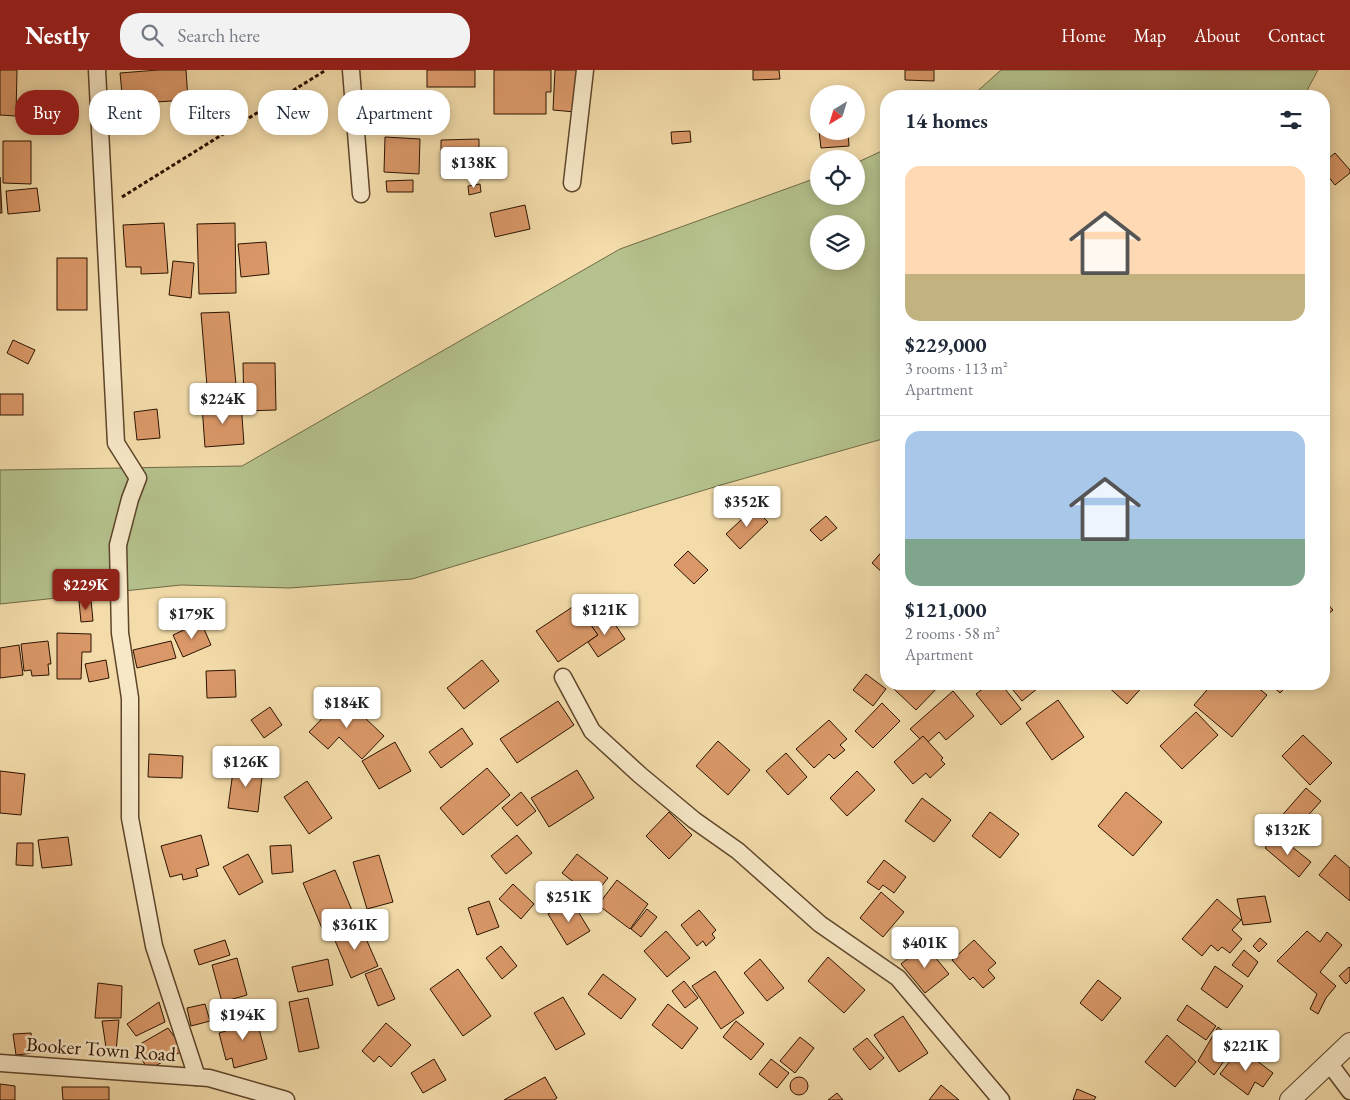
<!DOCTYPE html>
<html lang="en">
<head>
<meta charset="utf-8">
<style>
	:root { --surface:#fff; --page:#f2f2f3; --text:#1f2937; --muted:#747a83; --line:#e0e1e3; --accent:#8f2418 }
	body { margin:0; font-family:"EB Garamond",serif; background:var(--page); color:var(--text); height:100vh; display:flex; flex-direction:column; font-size:19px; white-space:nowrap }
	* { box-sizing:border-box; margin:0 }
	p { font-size:16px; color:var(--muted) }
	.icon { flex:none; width:28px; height:28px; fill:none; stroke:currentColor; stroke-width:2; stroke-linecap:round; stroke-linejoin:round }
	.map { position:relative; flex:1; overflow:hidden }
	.side { position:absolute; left:880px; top:20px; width:450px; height:600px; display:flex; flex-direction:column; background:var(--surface); border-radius:20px; box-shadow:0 2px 12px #0003 }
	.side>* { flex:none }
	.hud { position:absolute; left:15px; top:20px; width:475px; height:45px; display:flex; gap:10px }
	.needle { width:32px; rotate:218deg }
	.buttons { position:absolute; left:810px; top:15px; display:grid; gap:10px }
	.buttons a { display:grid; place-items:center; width:55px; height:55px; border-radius:50%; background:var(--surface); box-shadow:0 2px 12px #0003; font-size:25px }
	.price { position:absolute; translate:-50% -42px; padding:0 11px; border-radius:5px; background:#fff; color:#222; font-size:16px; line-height:32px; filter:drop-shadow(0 1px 2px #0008) }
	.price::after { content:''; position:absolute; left:50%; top:30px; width:15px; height:11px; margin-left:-8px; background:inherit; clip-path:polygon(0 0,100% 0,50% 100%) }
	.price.selected { background:var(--accent); color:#fff }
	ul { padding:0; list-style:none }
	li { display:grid; align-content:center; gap:10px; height:265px; padding:0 25px }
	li+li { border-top:1px solid var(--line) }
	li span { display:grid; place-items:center; height:155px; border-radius:15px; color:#555 }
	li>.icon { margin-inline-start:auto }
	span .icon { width:90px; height:90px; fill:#fffc; stroke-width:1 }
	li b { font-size:21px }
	h2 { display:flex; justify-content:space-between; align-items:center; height:60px; padding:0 25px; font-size:21px }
	.chip { padding:0 18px; border-radius:20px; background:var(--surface); box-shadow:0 2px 12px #0003; font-size:18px; line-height:45px }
	.chip.selected { background:var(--accent); color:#fff }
	header { display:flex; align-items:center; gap:30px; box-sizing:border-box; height:70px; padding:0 25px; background:var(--accent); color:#fff }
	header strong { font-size:24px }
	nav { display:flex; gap:28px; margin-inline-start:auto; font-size:18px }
	.search { width:350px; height:45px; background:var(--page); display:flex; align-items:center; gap:12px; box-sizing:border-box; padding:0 18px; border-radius:20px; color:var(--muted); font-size:19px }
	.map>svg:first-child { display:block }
</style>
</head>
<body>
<header>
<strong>Nestly</strong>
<div class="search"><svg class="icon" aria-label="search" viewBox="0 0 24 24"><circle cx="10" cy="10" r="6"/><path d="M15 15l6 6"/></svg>Search here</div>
<nav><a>Home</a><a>Map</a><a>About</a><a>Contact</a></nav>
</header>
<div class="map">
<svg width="1350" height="1030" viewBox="0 0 1350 1030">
	<rect width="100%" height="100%" fill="#f3dcaa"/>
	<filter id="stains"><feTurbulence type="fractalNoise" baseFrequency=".004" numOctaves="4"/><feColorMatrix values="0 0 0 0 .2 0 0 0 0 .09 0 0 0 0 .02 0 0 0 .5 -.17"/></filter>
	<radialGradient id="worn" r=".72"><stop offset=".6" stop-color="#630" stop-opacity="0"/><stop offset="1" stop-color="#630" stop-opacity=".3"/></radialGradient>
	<g fill="#b5c28d" stroke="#706a46" fill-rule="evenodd">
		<polygon points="1001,0 1318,0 1304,26 972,26"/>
		<path d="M886,79V368L721,415L412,509L290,518L181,515L0,534V400L242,396L620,179L819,107V126H856V93ZM819,154H856V191H819Z"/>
	</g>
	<g fill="#da9868" stroke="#2c1300">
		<polygon points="0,0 17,0 16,46 0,45"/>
		<polygon points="158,0 186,0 188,30 123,34 120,3"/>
		<rect x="427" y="0" width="48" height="17"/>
		<polygon points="494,0 551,0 551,22 546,22 546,44 494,44"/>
		<polygon points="555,0 577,0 575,42 553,40"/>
		<polygon points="753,0 779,0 780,9 753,10"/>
		<polygon points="905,0 934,0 934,11 905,10"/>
		<polygon points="429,26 445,27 445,37 428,36"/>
		<polygon points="422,36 423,53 414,54 413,37"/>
		<polygon points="690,61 691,72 672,74 671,62"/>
		<polygon points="819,61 848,61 849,76 821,78"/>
		<polygon points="385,67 420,69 419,104 384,102"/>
		<polygon points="479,69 479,106 441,106 441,70"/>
		<polygon points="3,71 31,71 31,114 3,113"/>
		<polygon points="1335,83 1350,100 1350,103 1335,115 1324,101 1324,92"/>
		<polygon points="0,107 2,143 0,143"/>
		<polygon points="413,110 413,122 387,122 386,111"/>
		<polygon points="480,114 481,122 469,125 468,116"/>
		<polygon points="37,118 40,141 8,144 6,121"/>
		<polygon points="525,135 530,159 495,167 490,143"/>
		<polygon points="164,153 168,203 141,204 141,197 126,197 123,155"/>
		<polygon points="235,153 236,223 199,224 197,154"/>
		<polygon points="266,172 269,204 241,207 238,174"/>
		<rect x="57" y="188" width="30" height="52"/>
		<polygon points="173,191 194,193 191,228 169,225"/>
		<polygon points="229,242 236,314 207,316 201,243"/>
		<polygon points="1324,259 1329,263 1324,269"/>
		<polygon points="13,270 35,280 28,294 7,283"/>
		<polygon points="243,293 275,293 276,340 244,341"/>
		<rect x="0" y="324" width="23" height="21"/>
		<polygon points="241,333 244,374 205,377 202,336"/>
		<polygon points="157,339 160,368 137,370 134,342"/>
		<polygon points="754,438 768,452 740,479 726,464"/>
		<polygon points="826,446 837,458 821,471 810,460"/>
		<polygon points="886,477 886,506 872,493"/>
		<polygon points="688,481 708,500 694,514 674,495"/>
		<polygon points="91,530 93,551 81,552 79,531"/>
		<polygon points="1324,530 1333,540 1324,548"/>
		<polygon points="577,534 598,565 558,592 536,561"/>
		<polygon points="608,544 625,569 598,587 588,572 598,565 591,555"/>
		<polygon points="201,552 211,575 183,587 173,565"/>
		<polygon points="57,563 91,564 91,582 82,582 81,609 57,609"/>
		<polygon points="48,571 51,594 48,594 49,605 32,606 31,600 24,601 21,574"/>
		<polygon points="171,571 176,588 137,598 133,580"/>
		<polygon points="19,575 23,605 0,608 0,578"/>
		<polygon points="106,590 109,608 89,612 85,594"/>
		<polygon points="482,590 499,611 464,639 447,618"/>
		<polygon points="235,600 236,627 207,628 206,601"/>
		<polygon points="866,604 886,619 873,636 853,620"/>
		<polygon points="899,614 941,614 916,640 894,619"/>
		<polygon points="989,614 1001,614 1021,639 1001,655 976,624"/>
		<polygon points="1008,614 1043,614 1022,631"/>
		<polygon points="1105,614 1145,614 1127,634"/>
		<polygon points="1212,614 1253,614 1267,625 1232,667 1194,635"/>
		<polygon points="1270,614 1289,614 1280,623"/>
		<polygon points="953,621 974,646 946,670 939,662 928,672 923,666 920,669 910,659"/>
		<polygon points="343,627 384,666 362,689 339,667 328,679 309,662"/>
		<polygon points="1058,630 1084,667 1052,690 1026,653"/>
		<polygon points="558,631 574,655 517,693 500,669"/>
		<polygon points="882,633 900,651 873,678 855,661"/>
		<polygon points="270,637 282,655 264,668 251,650"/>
		<polygon points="1196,642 1218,665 1182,699 1160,676"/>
		<polygon points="829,650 847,669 840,675 845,680 834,689 829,684 814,698 796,679"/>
		<polygon points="462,658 473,674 441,698 429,682"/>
		<polygon points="1303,665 1332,693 1310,715 1282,686"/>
		<polygon points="923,666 943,688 941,690 945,694 930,708 926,703 913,714 894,692"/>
		<polygon points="718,671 750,700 728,725 696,696"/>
		<polygon points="395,672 411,701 379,719 362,691"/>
		<polygon points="786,683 807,707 788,725 766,701"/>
		<polygon points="149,684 183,686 182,708 148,707"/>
		<polygon points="234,694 263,698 258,742 228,738"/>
		<polygon points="487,698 510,725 463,765 440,738"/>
		<polygon points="577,700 594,728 549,757 531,728"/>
		<polygon points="0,701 25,704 21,745 0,743"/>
		<polygon points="857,701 875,720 847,746 830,728"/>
		<polygon points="307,711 332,748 309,764 284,727"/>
		<polygon points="1306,718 1321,731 1286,770 1272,757"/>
		<polygon points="521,722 536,741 517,756 502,738"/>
		<polygon points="1126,722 1162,752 1133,786 1098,756"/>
		<polygon points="922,728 951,750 934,772 905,751"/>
		<polygon points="669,742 692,765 669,789 646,766"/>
		<polygon points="990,742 1019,764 1000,788 972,766"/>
		<polygon points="201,765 209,795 196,799 198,806 183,810 182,804 170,807 161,776"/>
		<polygon points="517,765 532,783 506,804 491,786"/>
		<polygon points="1277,765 1311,792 1299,807 1265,778"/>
		<polygon points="68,767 72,795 42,798 38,770"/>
		<polygon points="17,773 33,773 33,796 16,795"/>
		<polygon points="291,775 293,802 272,804 270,776"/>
		<polygon points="248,784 263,812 239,825 223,797"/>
		<polygon points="577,784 608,808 593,827 562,803"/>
		<polygon points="379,785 393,832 367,839 353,792"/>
		<polygon points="1335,785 1350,798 1350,831 1319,805"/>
		<polygon points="884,790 906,807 894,823 883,815 879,820 867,812"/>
		<polygon points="335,800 356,850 324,863 303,813"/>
		<polygon points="617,810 648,834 630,859 598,835"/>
		<polygon points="513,814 534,834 521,849 499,829"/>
		<polygon points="881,822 904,842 883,867 860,848"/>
		<polygon points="1265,826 1271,852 1243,855 1237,829"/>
		<polygon points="1217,829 1241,850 1232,860 1242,869 1230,883 1222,877 1218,881 1211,875 1202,886 1182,869"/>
		<polygon points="571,830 590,861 567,875 548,844"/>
		<polygon points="489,831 499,857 477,865 468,838"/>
		<polygon points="647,839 657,847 641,867 631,859"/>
		<polygon points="699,840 716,860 712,864 715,868 706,876 703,871 697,876 681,855"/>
		<polygon points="360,855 378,896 351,908 333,866"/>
		<polygon points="666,861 690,888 667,907 644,881"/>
		<polygon points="1307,861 1320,872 1327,862 1342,875 1320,902 1336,916 1326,928 1318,944 1310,939 1317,924 1277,891"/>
		<polygon points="1260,868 1267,874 1259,882 1253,876"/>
		<polygon points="225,870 230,885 199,895 194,880"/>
		<polygon points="974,870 996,893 988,900 995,908 983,918 973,907 970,910 952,890"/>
		<polygon points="925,875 949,904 925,923 901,894"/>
		<polygon points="501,876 517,896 502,909 486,888"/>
		<polygon points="1244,880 1258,892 1248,907 1232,895"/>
		<polygon points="828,887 865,920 844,943 808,911"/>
		<polygon points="237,888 247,925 222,932 212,895"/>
		<polygon points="328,889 333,915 298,922 292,897"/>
		<polygon points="760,889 784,918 767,931 744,903"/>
		<polygon points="1215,896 1243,916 1227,938 1201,919"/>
		<polygon points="1349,897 1350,898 1350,910 1346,914 1339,906"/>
		<polygon points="381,898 395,929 378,936 365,904"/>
		<polygon points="458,899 491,946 463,966 430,919"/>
		<polygon points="715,901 744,943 721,959 692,916"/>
		<polygon points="603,904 636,929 621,949 588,924"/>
		<polygon points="1098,910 1121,928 1102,951 1080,933"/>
		<polygon points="684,911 698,928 685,938 672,921"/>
		<polygon points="98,913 122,916 121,948 95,948"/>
		<polygon points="563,927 585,964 556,980 534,943"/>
		<polygon points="308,928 319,978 299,982 289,932"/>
		<polygon points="159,932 165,952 136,966 127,954"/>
		<polygon points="205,934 210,951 191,956 187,938"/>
		<polygon points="668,934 698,958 682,979 652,955"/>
		<polygon points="1187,935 1216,956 1206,970 1177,950"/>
		<polygon points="255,944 267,989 234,998 232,988 226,990 219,963 226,961 223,952"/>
		<polygon points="903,946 928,983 899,1002 874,965"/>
		<polygon points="119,950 116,981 107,984 102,951"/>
		<polygon points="736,951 764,974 751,990 723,967"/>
		<polygon points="386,953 411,975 391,997 379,986 374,992 362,981"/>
		<polygon points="1218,957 1237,973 1214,1005 1198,991"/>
		<polygon points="168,958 184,980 148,1000 135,977"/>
		<polygon points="31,963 34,983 16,985 13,964"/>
		<polygon points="1167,965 1196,992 1175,1017 1145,992"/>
		<polygon points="800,967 814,978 795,1003 780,991"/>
		<polygon points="867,968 884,988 870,1000 853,979"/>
		<polygon points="1240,978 1273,1003 1263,1017 1255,1012 1248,1025 1220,1004"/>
		<polygon points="434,989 446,1010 423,1023 411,1003"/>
		<polygon points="771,989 789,1003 777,1018 759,1004"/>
		<circle cx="799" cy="1016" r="9"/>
		<polygon points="545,1007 557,1028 554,1030 504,1030"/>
		<polygon points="0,1014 15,1016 15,1030 0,1030"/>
		<polygon points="941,1015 959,1030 929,1030"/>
		<polygon points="62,1017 109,1017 109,1030 63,1030"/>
		<polygon points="1077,1019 1096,1027 1094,1030 1073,1030"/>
		<polygon points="837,1023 843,1030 828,1030"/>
	</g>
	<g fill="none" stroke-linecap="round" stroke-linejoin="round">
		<defs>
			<g id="minor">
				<polyline points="97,0 116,373 138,408 130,429 118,475 120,563 130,628 130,748 154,876 197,1007"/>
				<polyline points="351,0 361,124"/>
				<polyline points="572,113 585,0"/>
				<polyline points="563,607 592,661 640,705 694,750 738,781 820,854 898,908 1001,1030"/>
				<polyline points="0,993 209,1008 286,1030"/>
				<polyline points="1329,993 1350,1021"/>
			</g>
			<polyline id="tertiary" points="1290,1030 1350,973"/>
		</defs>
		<use href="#minor" stroke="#5e452a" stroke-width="19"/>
		<use href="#tertiary" stroke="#5e452a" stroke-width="22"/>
		<polyline stroke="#2c1300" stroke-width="3" stroke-dasharray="4 2.5" stroke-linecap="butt" points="122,127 326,0"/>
		<use href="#minor" stroke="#f7e8c8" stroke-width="16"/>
		<use href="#tertiary" stroke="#f7e8c8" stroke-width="20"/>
	</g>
	<g text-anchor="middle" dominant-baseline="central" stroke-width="5" stroke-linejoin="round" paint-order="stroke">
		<g font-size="20" fill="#2c1300" stroke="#f7e8c8">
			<text transform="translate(101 979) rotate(4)">Booker Town Road</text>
		</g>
	</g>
	<rect width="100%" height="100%" filter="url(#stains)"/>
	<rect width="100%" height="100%" fill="url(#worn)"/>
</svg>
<div class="buttons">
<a><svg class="needle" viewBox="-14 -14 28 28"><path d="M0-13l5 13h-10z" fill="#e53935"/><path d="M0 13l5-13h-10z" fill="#747a83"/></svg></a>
<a><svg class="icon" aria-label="locate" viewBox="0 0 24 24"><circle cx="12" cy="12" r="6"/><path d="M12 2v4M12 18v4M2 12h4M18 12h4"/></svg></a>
<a><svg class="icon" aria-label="layers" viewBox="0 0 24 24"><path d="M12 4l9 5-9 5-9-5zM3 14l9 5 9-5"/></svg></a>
</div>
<b class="price" style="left:474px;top:119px">$138K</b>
<b class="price" style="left:223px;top:355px">$224K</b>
<b class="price" style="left:747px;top:458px">$352K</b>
<b class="price selected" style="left:86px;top:541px">$229K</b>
<b class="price" style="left:605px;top:566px">$121K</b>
<b class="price" style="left:192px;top:570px">$179K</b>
<b class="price" style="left:347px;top:659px">$184K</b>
<b class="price" style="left:246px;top:718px">$126K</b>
<b class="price" style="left:1288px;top:786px">$132K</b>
<b class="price" style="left:569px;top:853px">$251K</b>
<b class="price" style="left:355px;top:881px">$361K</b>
<b class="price" style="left:925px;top:899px">$401K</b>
<b class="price" style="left:243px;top:971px">$194K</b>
<b class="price" style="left:1246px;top:1002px">$221K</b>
<div class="hud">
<a class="chip selected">Buy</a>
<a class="chip">Rent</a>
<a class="chip">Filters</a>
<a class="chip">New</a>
<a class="chip">Apartment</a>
</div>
<section class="side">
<h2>14 homes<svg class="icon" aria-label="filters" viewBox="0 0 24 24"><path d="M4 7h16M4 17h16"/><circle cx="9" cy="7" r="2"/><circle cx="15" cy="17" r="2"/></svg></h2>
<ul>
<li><span style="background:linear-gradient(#ffd9b3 70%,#c2b280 0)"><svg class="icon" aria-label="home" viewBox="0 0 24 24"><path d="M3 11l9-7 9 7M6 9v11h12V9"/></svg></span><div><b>$229,000</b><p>3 rooms · 113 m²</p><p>Apartment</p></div></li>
<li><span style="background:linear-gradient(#a9c7e8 70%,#7fa58c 0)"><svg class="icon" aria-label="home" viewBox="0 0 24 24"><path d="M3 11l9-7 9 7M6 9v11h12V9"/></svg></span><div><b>$121,000</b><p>2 rooms · 58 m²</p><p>Apartment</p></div></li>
</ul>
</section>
</div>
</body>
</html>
